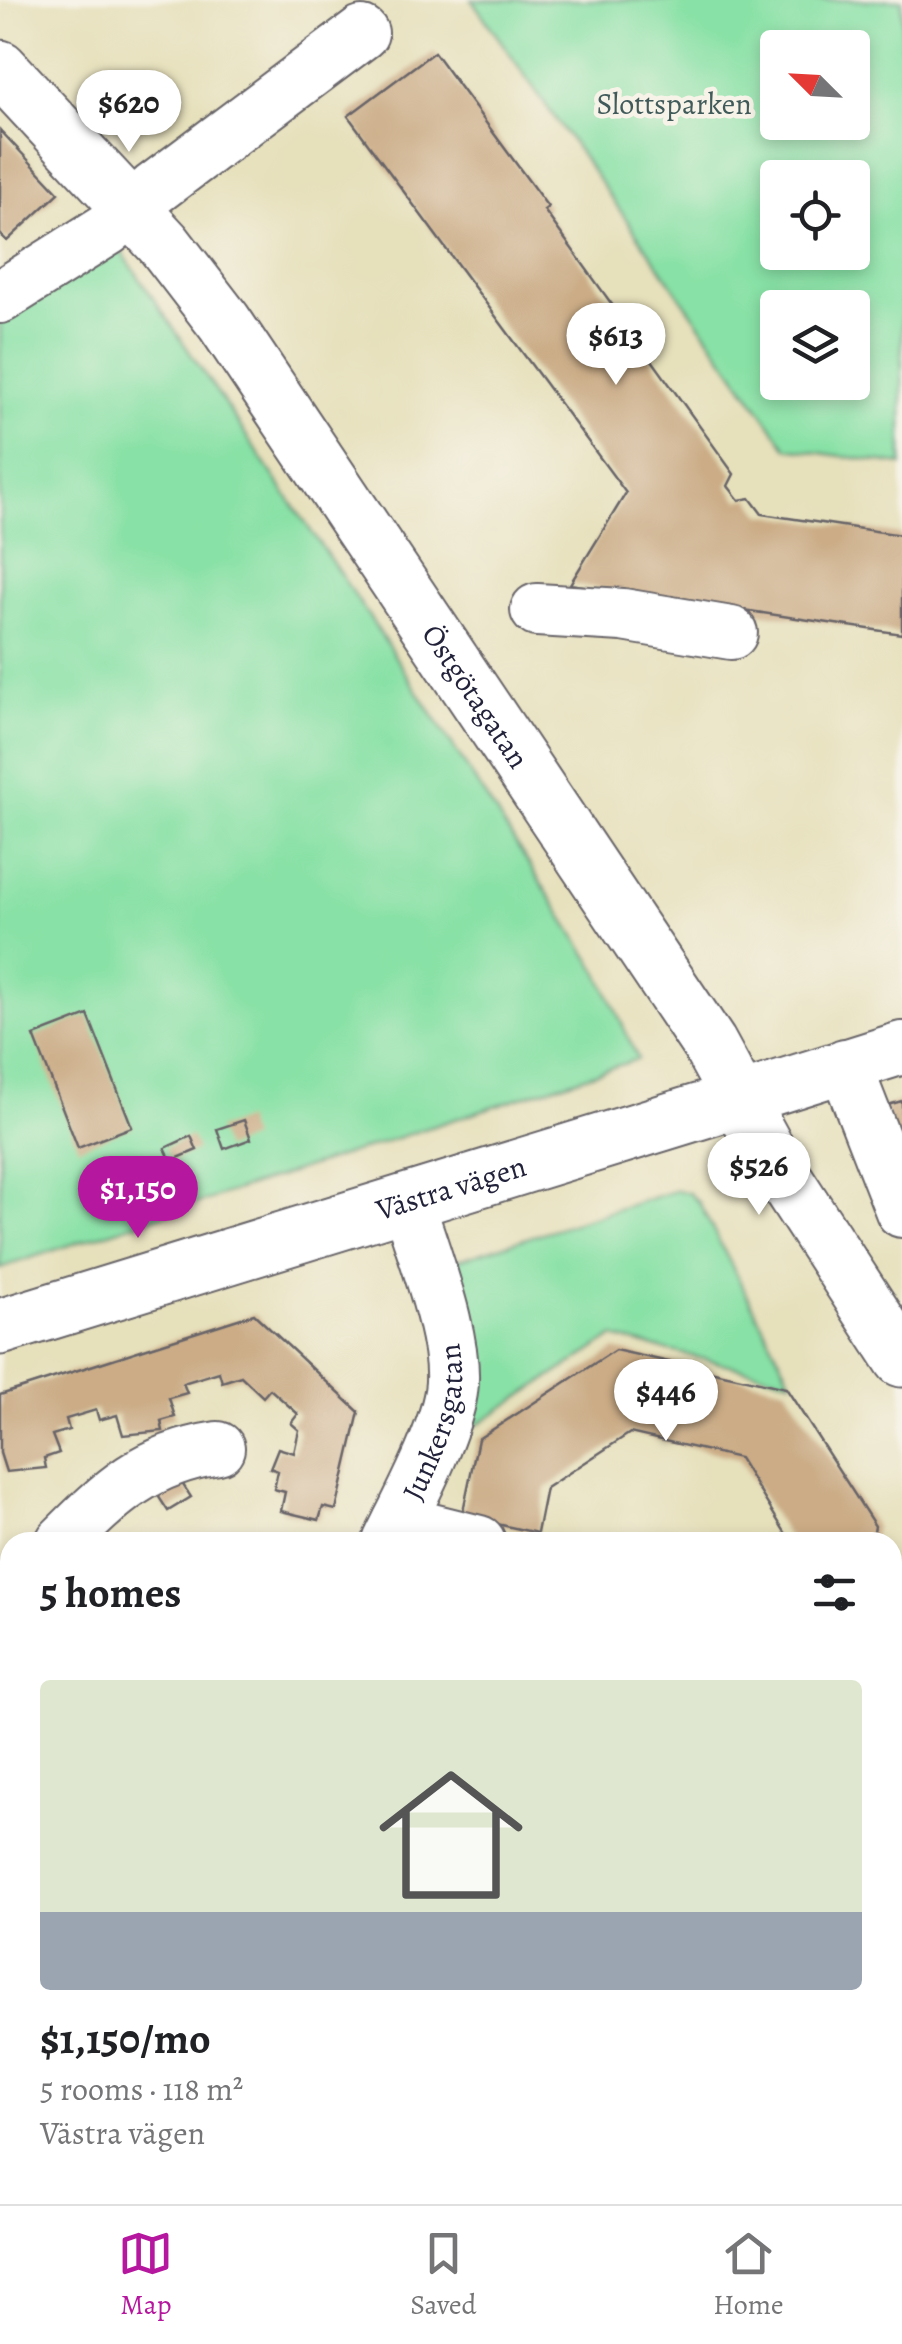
<!DOCTYPE html>
<html lang="en">
<head>
<meta charset="utf-8">
<style>
	:root { --surface:#fff; --page:#f2f2f2; --text:#202124; --muted:#757577; --line:#e0e0e0; --accent:#b5179e }
	body { margin:0; font-family:Alegreya,serif; background:var(--page); color:var(--text); height:100vh; display:flex; flex-direction:column; font-size:38px; white-space:nowrap }
	* { box-sizing:border-box; margin:0 }
	p { font-size:32px; color:var(--muted) }
	.icon { flex:none; width:55px; height:55px; fill:none; stroke:currentColor; stroke-width:2; stroke-linecap:round; stroke-linejoin:round }
	.map { position:relative; flex:1; overflow:hidden }
	.drawer { position:absolute; left:0px; top:1532px; width:902px; height:672px; display:flex; flex-direction:column; background:var(--surface); border-radius:30px 30px 0 0; box-shadow:0 5px 15px #0003 }
	.drawer>* { flex:none }
	.needle { width:65px; rotate:294deg }
	.buttons { position:absolute; left:760px; top:30px; display:grid; gap:20px }
	.buttons a { display:grid; place-items:center; width:110px; height:110px; border-radius:10px; background:var(--surface); box-shadow:0 5px 15px #0003; font-size:50px }
	.price { position:absolute; translate:-50% -85px; padding:0 22px; border-radius:35px; background:#fff; color:#222; font-size:32px; line-height:65px; filter:drop-shadow(0 2px 5px #0008) }
	.price::after { content:''; position:absolute; left:50%; top:60px; width:30px; height:22px; margin-left:-15px; background:inherit; clip-path:polygon(0 0,100% 0,50% 100%) }
	.price.active { background:var(--accent); color:#fff }
	ul { padding:0; list-style:none }
	li { display:grid; align-content:center; gap:20px; height:530px; padding:0 40px }
	li span { display:grid; place-items:center; height:310px; border-radius:10px; color:#555 }
	li>.icon { margin-inline-start:auto }
	span .icon { width:180px; height:180px; fill:#fffc; stroke-width:1 }
	li b { font-size:42px }
	h2 { display:flex; justify-content:space-between; align-items:center; height:120px; padding:0 40px; font-size:42px }
	.tabs { display:flex; justify-content:space-around; align-items:center; height:140px; border-top:2px solid var(--line); background:var(--surface); font-size:28px; color:var(--muted) }
	.tabs a { display:grid; justify-items:center; gap:5px }
	.tabs .active { color:var(--accent) }
	.map>svg:first-child { display:block }
</style>
</head>
<body>
<div class="map">
<svg width="902" height="2204" viewBox="0 0 902 2204">
	<rect width="100%" height="100%" fill="#f7f3e8"/>
	<filter id="ink" filterUnits="userSpaceOnUse"><feTurbulence type="fractalNoise" baseFrequency=".01" numOctaves="2"/><feDisplacementMap in="SourceGraphic" scale="20" xChannelSelector="R" yChannelSelector="G"/><feConvolveMatrix kernelMatrix="1 2 1 2 8 2 1 2 1" color-interpolation-filters="sRGB"/></filter>
	<filter id="wash" filterUnits="userSpaceOnUse"><feTurbulence type="fractalNoise" baseFrequency=".0048" numOctaves="4" result="noise"/><feDisplacementMap in="SourceGraphic" scale="40" xChannelSelector="R" yChannelSelector="G"/><feGaussianBlur stdDeviation="2.25" result="paint"/><feColorMatrix in="noise" values="0 0 0 0 0 0 0 0 0 0 0 0 0 0 0 0 0 1.4 0 .05"/><feComposite in="paint" operator="in"/></filter>
	<g filter="url(#wash)">
		<rect width="100%" height="100%" fill="#e6e0bb"/>
		<g fill="#88e1a6" stroke="#558270" stroke-width="2.5" fill-rule="evenodd">
			<path d="M472,0H902V465L787,448ZM778,48H852V122H778ZM778,178H852V252H778ZM778,308H852V382H778Z"/>
			<polygon points="113,239 376,627 599,973 638,1059 0,1268 0,311"/>
			<polygon points="677,1190 689,1193 699,1203 791,1380 613,1337 467,1431 445,1264"/>
			<polygon points="893,1722 902,1725 902,2204 386,2204 388,2195 892,2195"/>
		</g>
		<g id="blocks">
			<g fill="#cbac86">
				<polygon points="434,52 548,207 544,210 734,474 728,486 739,500 750,498 762,514 902,535 902,634 570,584 626,493 348,116"/>
				<polygon points="0,130 59,193 7,241 0,234"/>
				<polygon points="88,1015 132,1127 78,1148 34,1036"/>
				<polygon points="902,1101 902,1161 884,1106"/>
				<polygon points="244,1120 251,1139 224,1149 217,1129"/>
				<polygon points="191,1136 197,1150 171,1161 165,1148"/>
				<polygon points="254,1314 359,1412 336,1510 323,1507 319,1520 281,1511 285,1492 274,1489 278,1471 270,1468 278,1448 294,1453 299,1430 291,1423 298,1414 270,1389 263,1397 241,1376 222,1382 219,1372 183,1383 187,1393 169,1398 175,1417 161,1421 163,1431 123,1435 117,1415 99,1420 96,1410 66,1419 69,1430 52,1435 59,1453 44,1458 46,1468 6,1472 0,1453 0,1395"/>
				<polygon points="615,1350 786,1388 875,1526 872,1542 791,1542 739,1458 630,1433 546,1488 537,1533 462,1516 478,1439"/>
				<polygon points="176,1474 191,1497 168,1511 153,1488"/>
				<polygon points="0,1786 10,1792 10,1812 4,1820 10,1824 10,1870 0,1886"/>
				<polygon points="0,2134 10,2146 10,2195 51,2195 59,2204 0,2204"/>
			</g>
		</g>
	</g>
	<g filter="url(#ink)">
		<use href="#blocks" fill-opacity="0" stroke="#676468" stroke-width="2.5"/>
		<g fill="none" stroke-linecap="round" stroke-linejoin="round">
			<defs>
				<g id="minor">
					<polyline points="0,297 108,229 154,189 362,33"/>
					<polyline points="537,610 623,615 731,633"/>
					<polyline points="845,1065 902,1211"/>
					<polyline points="740,1099 902,1048"/>
					<polyline points="399,1522 479,1542"/>
					<path d="M62,1542C112,1492 146,1459 218,1448"/>
					<path id="s1" d="M389,1542C409,1501 444,1436 451,1392C459,1342 423,1253 408,1203"/>
					<polyline points="0,1606 10,1596"/>
					<polyline points="892,1651 902,1653"/>
				</g>
				<g id="major">
					<path id="s2" d="M0,68L164,244L224,322L709,1044L770,1156L902,1359"/>
					<path id="s3" d="M0,1327L740,1099"/>
				</g>
			</defs>
			<use href="#minor" stroke="#676468" stroke-width="56"/>
			<use href="#major" stroke="#676468" stroke-width="59"/>
			<use href="#minor" stroke="#fff" stroke-width="52"/>
			<use href="#major" stroke="#fff" stroke-width="55"/>
		</g>
	</g>
	<g text-anchor="middle" dominant-baseline="central" stroke-width="9" stroke-linejoin="round" paint-order="stroke">
		<g font-size="30" fill="#415b5b" stroke="#f7f3e8">
			<text x="674" y="104">Slottsparken</text>
		</g>
		<g font-size="30" fill="#22223b" stroke="#f7f3e8">
			<text stroke="none"><textPath href="#s2" startOffset="790">Östgötagatan</textPath></text>
			<text stroke="none"><textPath href="#s3" startOffset="472">Västra vägen</textPath></text>
			<text stroke="none"><textPath href="#s1" startOffset="130">Junkersgatan</textPath></text>
		</g>
	</g>
</svg>
<div class="buttons">
<a><svg class="needle" viewBox="-14 -14 28 28"><path d="M0-13l5 13h-10z" fill="#e53935"/><path d="M0 13l5-13h-10z" fill="#757577"/></svg></a>
<a><svg class="icon" aria-label="locate" viewBox="0 0 24 24"><circle cx="12" cy="12" r="6"/><path d="M12 2v4M12 18v4M2 12h4M18 12h4"/></svg></a>
<a><svg class="icon" aria-label="layers" viewBox="0 0 24 24"><path d="M12 4l9 5-9 5-9-5zM3 14l9 5 9-5"/></svg></a>
</div>
<b class="price" style="left:129px;top:155px">$620</b>
<b class="price" style="left:616px;top:388px">$613</b>
<b class="price" style="left:759px;top:1218px">$526</b>
<b class="price active" style="left:138px;top:1241px">$1,150</b>
<b class="price" style="left:666px;top:1444px">$446</b>
<section class="drawer">
<h2>5 homes<svg class="icon" aria-label="filters" viewBox="0 0 24 24"><path d="M4 7h16M4 17h16"/><circle cx="9" cy="7" r="2"/><circle cx="15" cy="17" r="2"/></svg></h2>
<ul>
<li><span style="background:linear-gradient(#dfe7d0 75%,#9aa5b1 0)"><svg class="icon" aria-label="home" viewBox="0 0 24 24"><path d="M3 11l9-7 9 7M6 9v11h12V9"/></svg></span><div><b>$1,150/mo</b><p>5 rooms · 118 m²</p><p>Västra vägen</p></div></li>
</ul>
</section>
</div>
<nav class="tabs">
<a class="active"><svg class="icon" aria-label="map" viewBox="0 0 24 24"><path d="M3 6l6-2 6 2 6-2v14l-6 2-6-2-6 2zM9 4v14M15 6v14"/></svg>Map</a>
<a><svg class="icon" aria-label="saved" viewBox="0 0 24 24"><path d="M7 4h10v16l-5-4-5 4z"/></svg>Saved</a>
<a><svg class="icon" aria-label="home" viewBox="0 0 24 24"><path d="M3 11l9-7 9 7M6 9v11h12V9"/></svg>Home</a>
</nav>
</body>
</html>
